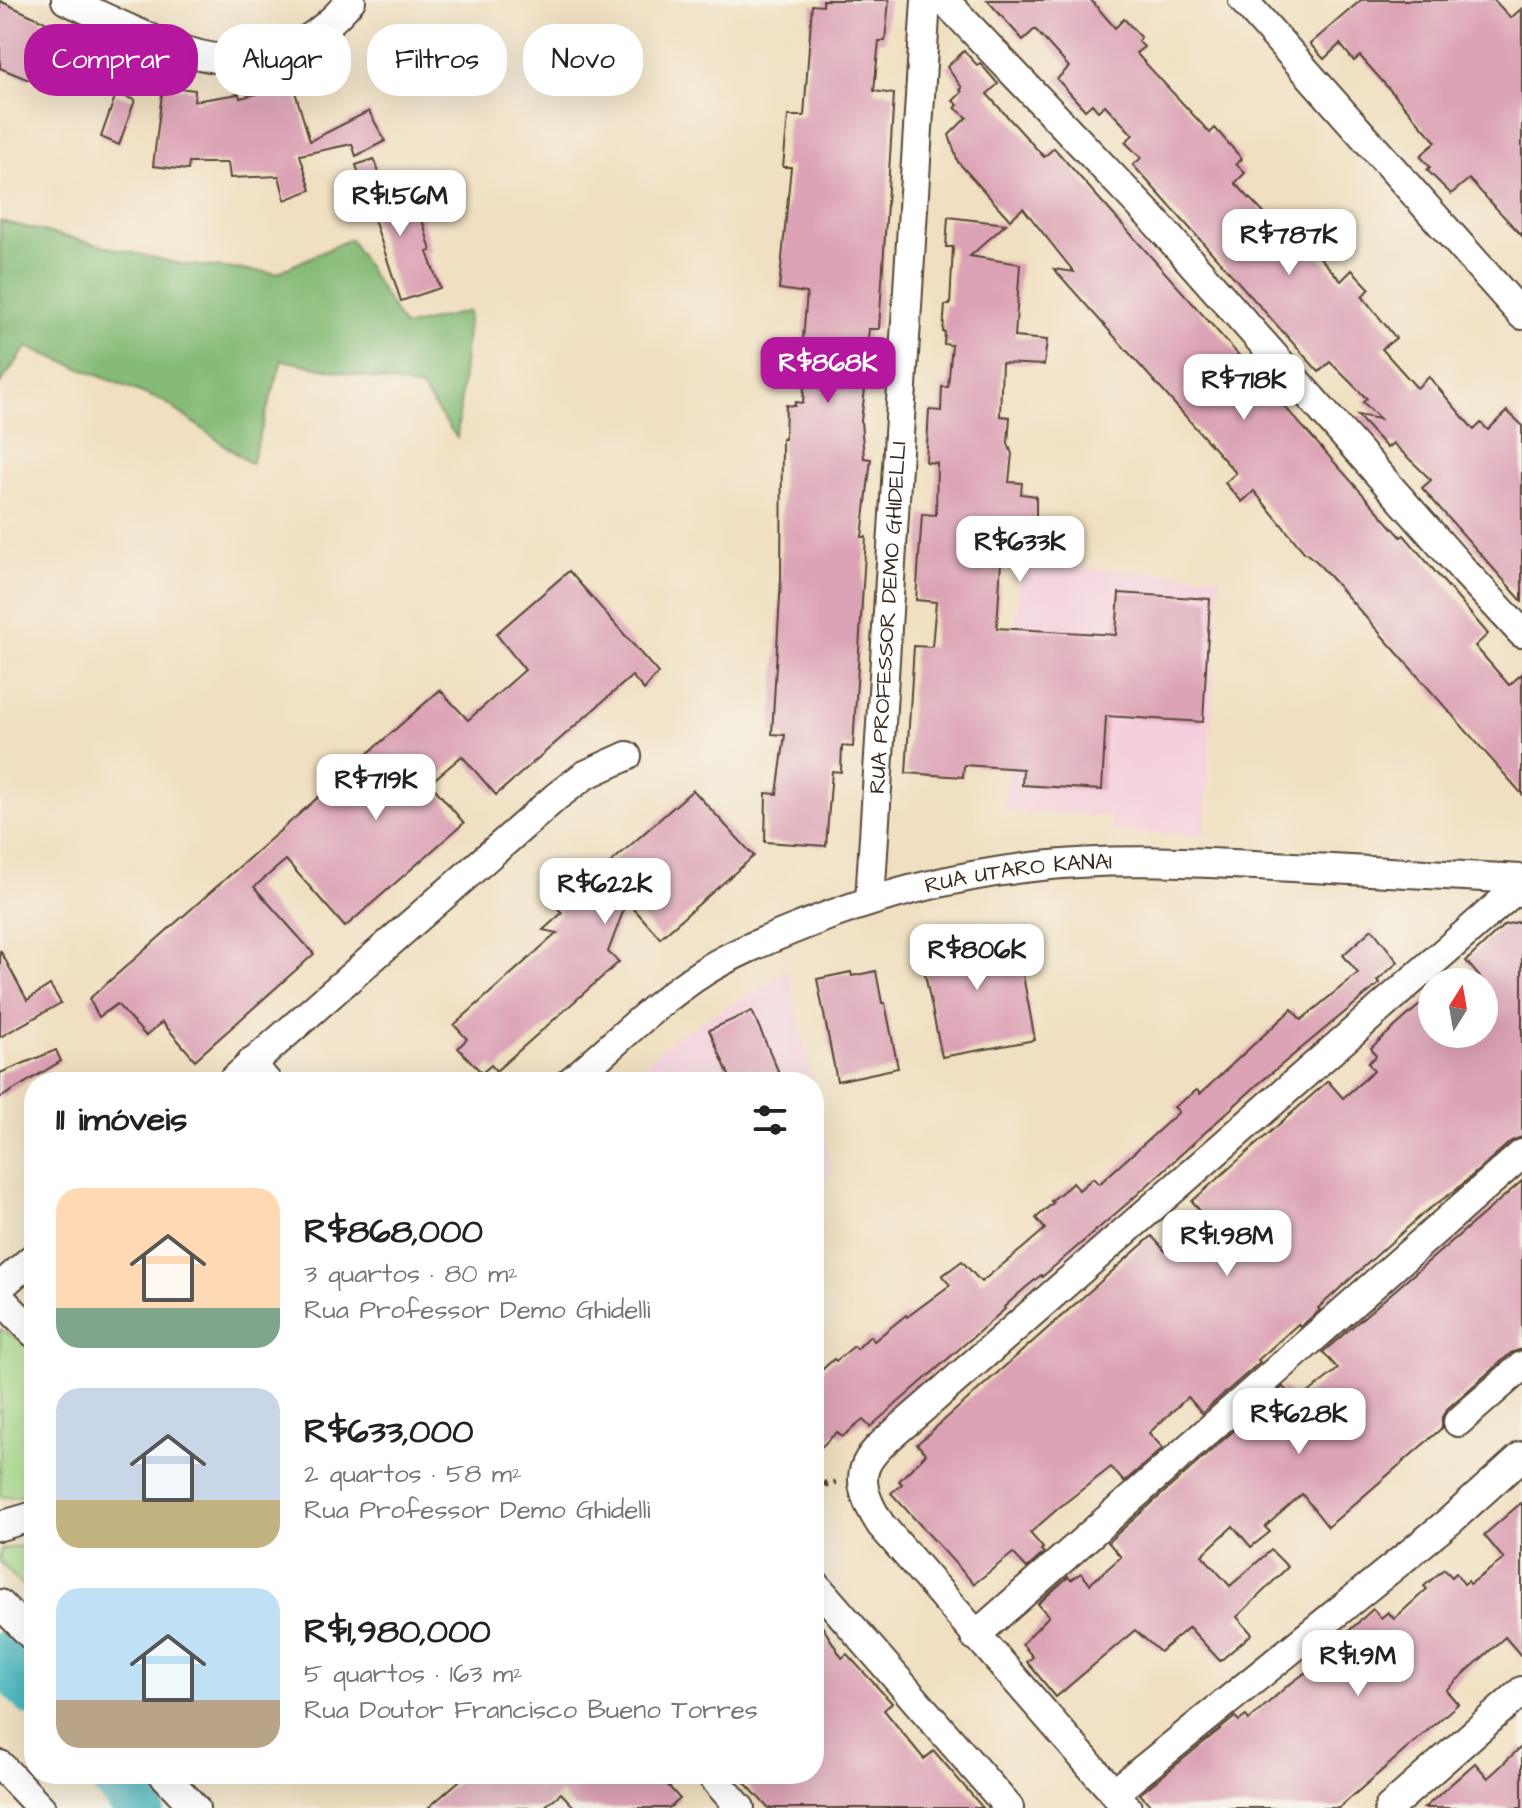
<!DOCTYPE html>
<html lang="pt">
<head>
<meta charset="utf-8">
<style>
	:root { --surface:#fff; --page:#f2f2f2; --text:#222; --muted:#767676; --accent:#b5179e }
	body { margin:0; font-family:"Architects Daughter",sans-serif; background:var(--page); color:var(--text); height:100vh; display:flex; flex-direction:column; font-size:30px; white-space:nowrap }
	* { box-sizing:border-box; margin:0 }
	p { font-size:26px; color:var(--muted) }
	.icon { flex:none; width:44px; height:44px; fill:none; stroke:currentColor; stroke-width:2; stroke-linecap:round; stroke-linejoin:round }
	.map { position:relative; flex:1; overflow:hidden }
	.details { position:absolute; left:24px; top:1072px; width:800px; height:712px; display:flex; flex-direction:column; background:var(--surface); border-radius:32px; box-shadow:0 8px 32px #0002 }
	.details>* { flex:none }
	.banner { position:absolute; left:24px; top:24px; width:800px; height:72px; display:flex; gap:16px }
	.needle { width:52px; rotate:11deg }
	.buttons { position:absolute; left:1418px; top:968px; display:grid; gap:16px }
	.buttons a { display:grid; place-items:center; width:80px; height:80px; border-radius:50%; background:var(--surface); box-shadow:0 8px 32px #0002; font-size:40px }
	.price { position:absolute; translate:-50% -68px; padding:0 18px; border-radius:16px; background:#fff; color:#222; font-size:26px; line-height:52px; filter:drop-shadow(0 2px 4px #0008) }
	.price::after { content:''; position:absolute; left:50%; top:48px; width:24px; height:18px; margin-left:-12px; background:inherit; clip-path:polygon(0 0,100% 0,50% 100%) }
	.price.on { background:var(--accent); color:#fff }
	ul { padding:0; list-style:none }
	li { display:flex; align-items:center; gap:24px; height:200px; padding:0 32px }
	li span { display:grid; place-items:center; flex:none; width:224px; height:160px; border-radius:24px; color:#555 }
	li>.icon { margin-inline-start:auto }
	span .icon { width:96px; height:96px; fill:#fffc; stroke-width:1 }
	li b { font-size:34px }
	h2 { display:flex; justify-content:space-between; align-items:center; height:96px; padding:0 32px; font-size:34px }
	.pill { padding:0 28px; border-radius:32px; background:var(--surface); box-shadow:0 8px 32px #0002; font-size:28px; line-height:72px }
	.pill.on { background:var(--accent); color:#fff }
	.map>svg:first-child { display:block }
</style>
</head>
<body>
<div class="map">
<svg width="1522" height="1808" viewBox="0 0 1522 1808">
	<rect width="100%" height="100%" fill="#f7f3e8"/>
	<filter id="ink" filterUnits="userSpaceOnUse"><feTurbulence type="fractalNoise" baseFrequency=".0125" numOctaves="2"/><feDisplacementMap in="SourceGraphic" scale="16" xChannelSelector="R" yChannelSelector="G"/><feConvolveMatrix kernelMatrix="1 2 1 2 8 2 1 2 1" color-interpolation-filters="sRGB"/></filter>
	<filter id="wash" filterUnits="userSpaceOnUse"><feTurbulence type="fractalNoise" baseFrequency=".006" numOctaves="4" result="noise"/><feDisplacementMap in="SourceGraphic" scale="32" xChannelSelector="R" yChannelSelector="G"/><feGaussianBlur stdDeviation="1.8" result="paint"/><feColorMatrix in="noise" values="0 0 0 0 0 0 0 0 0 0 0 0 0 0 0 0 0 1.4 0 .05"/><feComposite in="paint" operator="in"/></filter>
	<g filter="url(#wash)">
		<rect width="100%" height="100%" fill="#f0dfc0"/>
		<g fill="#f4cfdd">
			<polygon points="1019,564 1220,576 1204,835 1110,831 1111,816 1004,811"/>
			<polygon points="788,971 812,1082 625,1082 674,1038"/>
			<polygon points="814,1092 832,1173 814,1181"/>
		</g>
		<g fill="#a7db8b" stroke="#718254" stroke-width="2">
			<polygon points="0,1329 34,1348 34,1495 0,1497"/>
			<polygon points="34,1544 30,1594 0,1562 0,1550"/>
		</g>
		<polygon fill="#85bb77" stroke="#60724a" stroke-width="2" points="0,221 180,264 277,273 350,239 404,327 469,311 457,438 421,388 282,360 251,464 165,402 27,347 0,384"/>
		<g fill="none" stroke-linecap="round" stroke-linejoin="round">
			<g stroke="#47b7bf" stroke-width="48">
				<polyline points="0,1656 34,1693"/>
				<polyline points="109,1774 140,1808"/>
			</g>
		</g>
		<g id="blocks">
			<g fill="#dca2b5">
				<polygon points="823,0 889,0 885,41 879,41 874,91 894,94 879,329 869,329 863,381 866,381 861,421 864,458 871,459 862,537 866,537 853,747 842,746 841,772 832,771 826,846 765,842 766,793 777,794 785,735 772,734 781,579 782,439 785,439 786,405 795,406 795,402 803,403 806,350 802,350 807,293 779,289 791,167 783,167 788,116 804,116 812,5 823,6"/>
				<polygon points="987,0 1091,0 1115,28 1124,19 1141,37 1138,41 1144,47 1136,53 1210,133 1215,128 1242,159 1236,164 1245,173 1235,183 1280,230 1291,220 1308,239 1306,242 1341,281 1352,270 1370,289 1362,296 1396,338 1382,349 1417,388 1429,377 1474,430 1481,423 1488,430 1507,411 1522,425 1522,601 1422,488 1431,480 1393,443 1387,448 1357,415 1380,419 1363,402 1367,399 1330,362 1319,372 1133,165 1141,158 1125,142 1133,135 1105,105 1098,111 1092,104 1085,110 1057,79 1069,67 1035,29 1023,40"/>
				<polygon points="1361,0 1494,0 1511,18 1522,8 1522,236 1469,179 1451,194 1427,170 1430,167 1420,156 1436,142 1360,56 1354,61 1340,44 1324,59 1310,44"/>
				<polygon points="0,1 56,27 29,80 0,68"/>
				<polygon points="964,51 977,65 980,63 998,84 987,94 1044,157 1054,148 1401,537 1404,535 1488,634 1475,646 1509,685 1522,674 1522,794 1316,561 1304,552 1254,491 1242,502 1225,483 1236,473 1054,269 1074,272 1023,208 1010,220 958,162 949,135 967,117 955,108 958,105 953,101 962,92 960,90 962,88 947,67"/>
				<polygon points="293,85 310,141 369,111 385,141 356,156 352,144 300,155 311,190 285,200 279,176 230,178 228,163 189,163 188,170 153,166 163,86 195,90 194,101 239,94 240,98"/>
				<polygon points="116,94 135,100 119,145 101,137"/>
				<polygon points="374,159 393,212 418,205 431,251 427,252 440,288 401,301 356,165"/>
				<polygon points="948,217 1006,224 970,256 1020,264 1015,337 1047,340 1044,365 1002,363 1000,416 1010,417 1008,443 1012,454 1009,482 1022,483 1021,494 1036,496 1036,524 1015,522 1012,545 1002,544 997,628 1116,635 1119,593 1210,599 1203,722 1106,716 1102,790 1022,785 1023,769 964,765 963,777 906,773 914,646 932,647 936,602 916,600 922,514 936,515 937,463 926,462 929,410 941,411 942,387 948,387 952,345 944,344 945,332 943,332 945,305 950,305 953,247 946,247"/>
				<polygon points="569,571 658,673 644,690 632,676 496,795 462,756 430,783 464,823 345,927 286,860 254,887 314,954 195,1060 162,1022 146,1036 117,1004 99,1017 89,999 440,690 468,720 525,670 496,634"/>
				<polygon points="693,790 754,856 660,938 627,901 608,952 619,962 496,1071 491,1065 482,1073 458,1048 467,1039 454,1025 557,933 543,930 562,913 553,903 597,868 600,872"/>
				<polygon points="1522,921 1522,1137 1511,1141 1457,1189 1425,1212 1318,1308 1320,1310 1300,1327 1298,1324 1258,1360 1260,1362 1202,1413 1188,1397 1149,1433 1163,1448 1124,1482 1111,1467 1061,1506 1030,1533 1043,1548 1041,1550 1044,1553 1027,1568 1013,1553 974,1584 891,1493 902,1484 899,1481 926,1454 917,1444 1152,1236 1165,1251 1205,1217 1192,1201 1328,1081 1343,1098 1374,1071 1368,1063 1376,1056 1371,1048 1432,994 1432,1034 1484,1034 1484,982 1466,961 1504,925"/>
				<polygon points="993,928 995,935 1015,932 1035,1040 942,1057 920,950 939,945 938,938"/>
				<polygon points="1372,929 1398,962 1377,981 1380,983 1257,1085 1129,1202 1042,1277 1041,1275 1024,1289 1004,1307 1005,1309 870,1427 863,1420 842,1437 837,1432 814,1454 814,1377 834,1359 836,1361 854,1346 857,1349 870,1336 874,1341 906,1315 907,1317 950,1285 942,1276 962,1261 981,1282 1023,1248 1045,1229 1036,1218 1053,1203 1051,1201 1073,1183 1079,1190 1093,1178 1099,1184 1179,1112 1174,1107 1197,1090 1200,1094 1292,1009 1301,1020 1358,973 1343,955"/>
				<polygon points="0,950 27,1000 50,985 61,1003 0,1037"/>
				<polygon points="876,971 882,1003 885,1003 898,1068 837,1081 817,979 851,972 852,976"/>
				<polygon points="752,1011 783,1082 732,1082 709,1030"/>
				<polygon points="56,1050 61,1061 0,1098 0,1073"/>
				<polygon points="1522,1181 1522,1349 1511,1353 1447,1409 1442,1417 1442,1428 1328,1527 1302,1494 1265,1527 1270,1532 1251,1547 1233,1526 1202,1555 1230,1586 1271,1550 1288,1567 1237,1617 1252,1634 1220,1661 1189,1627 1160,1652 1135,1630 1056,1697 1027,1662 1033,1657 1022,1644 1049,1616 1038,1604 1068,1577 1071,1580 1081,1573 1090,1584 1121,1557 1108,1542 1283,1387 1297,1402 1338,1369 1323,1352"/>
				<polygon points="1522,1502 1522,1657 1505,1637 1446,1690 1458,1704 1339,1808 1153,1808 1140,1794 1235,1717 1239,1721 1246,1716 1249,1720 1286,1687 1324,1659 1321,1656 1373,1609 1381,1618 1388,1612 1394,1619 1427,1589 1424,1586 1444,1569 1452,1577 1456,1573 1464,1584 1468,1581 1470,1584 1504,1559 1484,1535"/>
				<polygon points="814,1613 842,1658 847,1654 892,1703 884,1710 924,1759 934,1751 983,1808 768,1808 737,1774 814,1774"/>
				<polygon points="1522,1746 1522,1808 1424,1808 1475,1763 1488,1778"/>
				<polygon points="467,1774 658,1774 680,1799 669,1808 575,1808 561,1793 543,1808 428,1808"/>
			</g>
		</g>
	</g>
	<g filter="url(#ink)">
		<use href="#blocks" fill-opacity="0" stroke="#564536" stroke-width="2"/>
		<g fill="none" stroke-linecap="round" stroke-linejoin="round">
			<defs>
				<g id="minor">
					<path d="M66,0C170,46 260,108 351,0"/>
					<polyline points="944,0 1152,218 1466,573 1522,633"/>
					<polyline points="1243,0 1522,315"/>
					<path id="s1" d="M870,901L926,0"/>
					<polyline points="251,1063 267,1082"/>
					<polyline points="231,1082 557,796 585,775 627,756"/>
					<path id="s2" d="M570,1082C614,1045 656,1002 705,971C734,953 767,940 799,927C873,897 952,876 1032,867C1112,857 1195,862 1274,866C1357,870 1439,875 1522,879"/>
					<polyline points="0,1287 34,1257"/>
					<polyline points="0,1298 34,1333"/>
					<polyline points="1458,1422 1522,1366"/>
					<polyline points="0,1526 34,1516"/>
					<polyline points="814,1583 1009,1808"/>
					<polyline points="0,1604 34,1638"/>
					<polyline points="975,1636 1522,1154"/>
					<polyline points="0,1765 41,1808"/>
					<polyline points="163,1774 195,1808"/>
					<polyline points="710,1774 740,1808"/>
					<polyline points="1114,1793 1451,1520 1522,1456"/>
					<path d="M1127,1808L881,1525C843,1467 870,1455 914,1416L1522,884"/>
					<polyline points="1389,1808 1522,1691"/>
				</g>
			</defs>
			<use href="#minor" stroke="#564536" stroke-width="32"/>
			<polyline stroke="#564536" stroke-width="5" stroke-dasharray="6 6" stroke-linecap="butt" points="814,1474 827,1485 836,1482"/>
			<use href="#minor" stroke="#fff" stroke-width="28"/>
		</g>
	</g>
	<g text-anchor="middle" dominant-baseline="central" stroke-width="6" stroke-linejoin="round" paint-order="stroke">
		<g font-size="22" fill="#3b2a1e" stroke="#f7f3e8">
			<text stroke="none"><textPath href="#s1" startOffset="284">RUA PROFESSOR DEMO GHIDELLI</textPath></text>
			<text stroke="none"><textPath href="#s2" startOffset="506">RUA UTARO KANAI</textPath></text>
		</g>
	</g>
</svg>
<div class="buttons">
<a><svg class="needle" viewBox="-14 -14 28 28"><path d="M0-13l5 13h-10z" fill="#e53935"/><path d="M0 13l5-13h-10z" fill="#767676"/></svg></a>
</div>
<b class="price" style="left:400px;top:238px">R$1.56M</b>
<b class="price" style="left:1289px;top:277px">R$787K</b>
<b class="price on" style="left:828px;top:405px">R$868K</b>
<b class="price" style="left:1244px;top:422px">R$718K</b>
<b class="price" style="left:1020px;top:584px">R$633K</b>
<b class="price" style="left:376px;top:822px">R$719K</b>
<b class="price" style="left:605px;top:926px">R$622K</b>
<b class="price" style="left:977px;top:992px">R$806K</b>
<b class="price" style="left:1227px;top:1278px">R$1.98M</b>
<b class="price" style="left:1299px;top:1456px">R$628K</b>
<b class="price" style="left:1358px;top:1698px">R$1.9M</b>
<div class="banner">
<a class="pill on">Comprar</a>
<a class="pill">Alugar</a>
<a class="pill">Filtros</a>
<a class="pill">Novo</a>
</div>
<section class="details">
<h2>11 imóveis<svg class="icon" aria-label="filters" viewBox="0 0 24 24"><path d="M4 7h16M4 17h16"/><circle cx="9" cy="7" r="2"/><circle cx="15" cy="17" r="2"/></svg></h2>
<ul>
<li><span style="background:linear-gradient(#ffd9b3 75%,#7fa58c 0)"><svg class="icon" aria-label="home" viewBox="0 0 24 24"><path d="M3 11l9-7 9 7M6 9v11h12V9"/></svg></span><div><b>R$868,000</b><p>3 quartos · 80 m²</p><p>Rua Professor Demo Ghidelli</p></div></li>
<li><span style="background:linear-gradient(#c9d6e8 70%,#c2b280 0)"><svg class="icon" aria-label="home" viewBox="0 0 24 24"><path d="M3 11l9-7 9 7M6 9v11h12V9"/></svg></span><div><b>R$633,000</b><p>2 quartos · 58 m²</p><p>Rua Professor Demo Ghidelli</p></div></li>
<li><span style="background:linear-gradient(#bfe0f5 70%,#b9a48a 0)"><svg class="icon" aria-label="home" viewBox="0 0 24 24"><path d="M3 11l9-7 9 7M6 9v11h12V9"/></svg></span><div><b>R$1,980,000</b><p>5 quartos · 163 m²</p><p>Rua Doutor Francisco Bueno Torres</p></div></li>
</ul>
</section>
</div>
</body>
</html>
